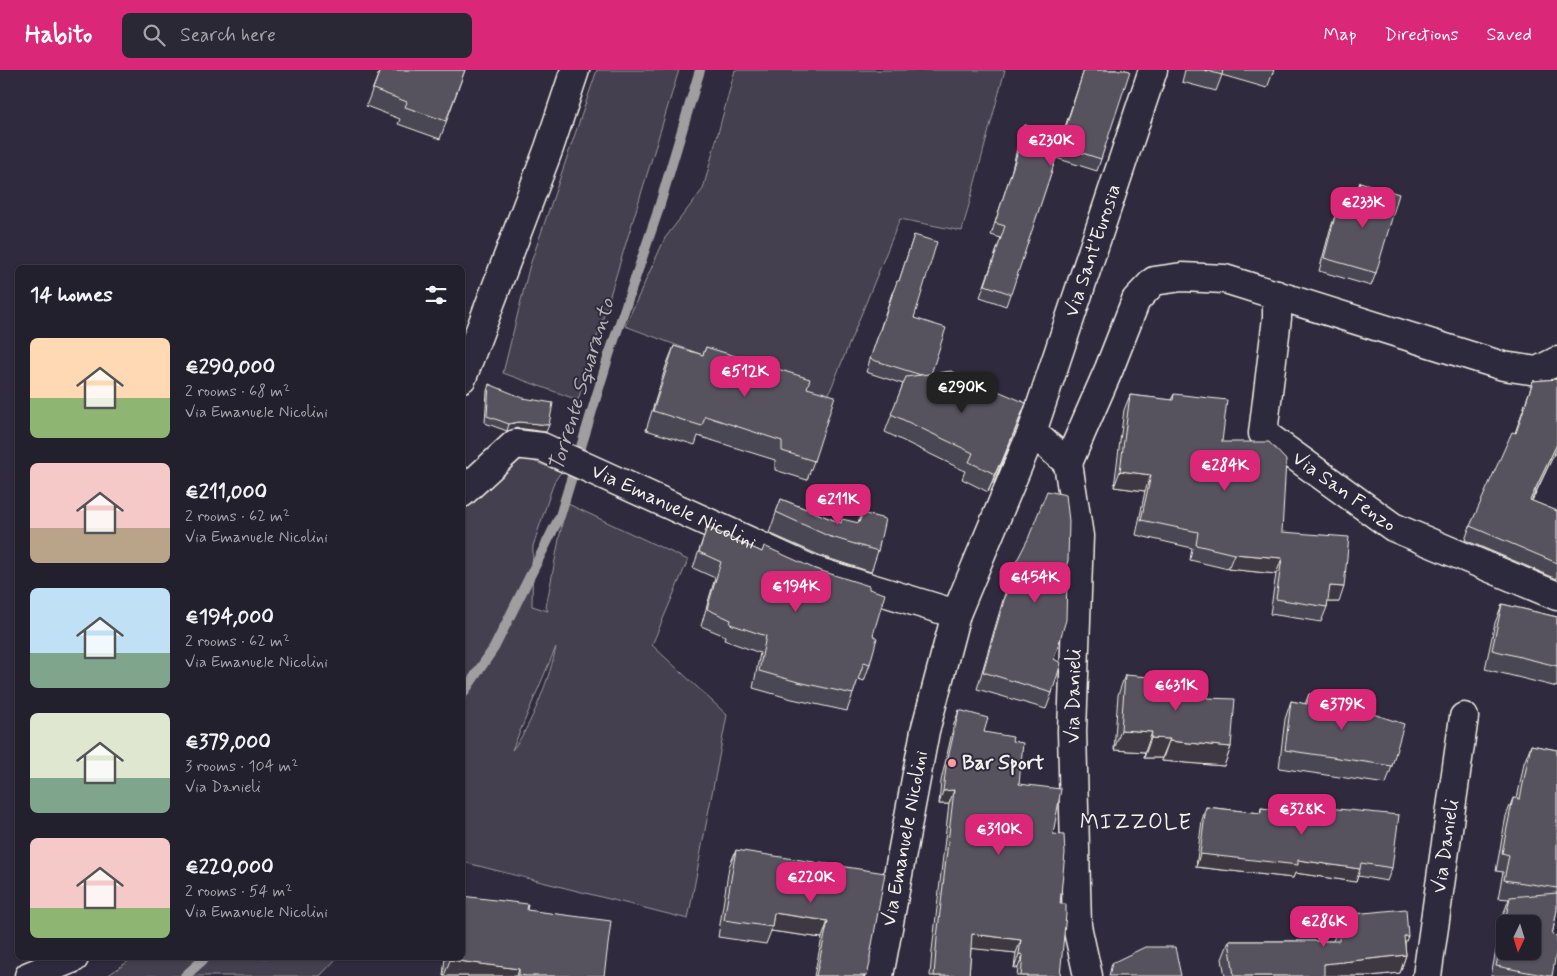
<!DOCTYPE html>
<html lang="en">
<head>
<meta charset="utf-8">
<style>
	:root { --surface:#23202e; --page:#2b2836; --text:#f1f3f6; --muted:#a3a3aa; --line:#403e4a; --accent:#db2777 }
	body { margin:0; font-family:Mynerve,sans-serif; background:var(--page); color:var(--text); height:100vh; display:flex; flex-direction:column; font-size:19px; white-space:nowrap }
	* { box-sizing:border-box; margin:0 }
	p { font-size:16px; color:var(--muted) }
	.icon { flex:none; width:28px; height:28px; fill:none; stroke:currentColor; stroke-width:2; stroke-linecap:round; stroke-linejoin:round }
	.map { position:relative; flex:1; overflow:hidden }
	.sheet { position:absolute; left:15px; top:195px; width:450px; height:695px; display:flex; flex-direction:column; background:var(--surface); border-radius:8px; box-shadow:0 1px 4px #0004,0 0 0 1px var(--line) }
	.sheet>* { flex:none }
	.needle { width:32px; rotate:184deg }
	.tools { position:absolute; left:1496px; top:845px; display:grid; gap:10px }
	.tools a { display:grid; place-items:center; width:45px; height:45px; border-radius:8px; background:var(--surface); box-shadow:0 1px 4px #0004,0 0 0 1px var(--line); font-size:25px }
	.price { position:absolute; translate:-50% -42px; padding:0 11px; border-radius:10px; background:var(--accent); color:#fff; font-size:16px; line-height:32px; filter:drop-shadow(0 1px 2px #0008) }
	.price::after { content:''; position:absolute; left:50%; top:30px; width:15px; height:11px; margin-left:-8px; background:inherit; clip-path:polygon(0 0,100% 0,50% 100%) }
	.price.on { background:#222; color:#fff }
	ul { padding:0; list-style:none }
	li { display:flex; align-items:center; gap:15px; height:125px; padding:0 15px }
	li span { display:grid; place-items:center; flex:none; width:140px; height:100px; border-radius:8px; color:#555 }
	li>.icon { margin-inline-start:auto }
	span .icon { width:60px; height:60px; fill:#fffc; stroke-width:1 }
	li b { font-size:21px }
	h2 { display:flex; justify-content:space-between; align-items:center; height:60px; padding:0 15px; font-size:21px }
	header { display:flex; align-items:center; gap:30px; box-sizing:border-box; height:70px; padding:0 25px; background:var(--accent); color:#fff }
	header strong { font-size:24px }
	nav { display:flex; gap:28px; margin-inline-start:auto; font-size:18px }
	.search { width:350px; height:45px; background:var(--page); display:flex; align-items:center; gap:12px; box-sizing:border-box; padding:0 18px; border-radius:8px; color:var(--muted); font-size:19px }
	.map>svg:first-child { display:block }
</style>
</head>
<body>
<header>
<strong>Habito</strong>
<div class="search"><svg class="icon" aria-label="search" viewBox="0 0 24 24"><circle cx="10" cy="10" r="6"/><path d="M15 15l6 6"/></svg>Search here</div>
<nav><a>Map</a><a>Directions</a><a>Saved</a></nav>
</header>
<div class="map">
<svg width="1557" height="906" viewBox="0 0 1557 906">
	<rect width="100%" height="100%" fill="#2f2a3d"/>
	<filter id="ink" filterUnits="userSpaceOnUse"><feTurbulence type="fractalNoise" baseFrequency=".02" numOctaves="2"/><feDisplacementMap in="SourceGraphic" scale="10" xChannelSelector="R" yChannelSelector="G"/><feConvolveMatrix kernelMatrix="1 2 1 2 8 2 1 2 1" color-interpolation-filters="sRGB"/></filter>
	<g filter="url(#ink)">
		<g fill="#454050" stroke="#9c989c" fill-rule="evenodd">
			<polygon points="597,0 679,0 578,330 503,303 529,198"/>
			<polygon points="735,0 1005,0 962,161 900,149 826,331 625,256 665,168 703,119"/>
			<path d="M520,386L561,402L554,412L533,476L532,536L548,541L546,537L566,433L688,490L652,575L727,645L688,849L463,792L462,438ZM556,577C551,604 530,660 512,680Z"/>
			<polygon points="133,888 337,888 320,906 107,906"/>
		</g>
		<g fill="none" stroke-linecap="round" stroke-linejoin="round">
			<g stroke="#a19ea0" stroke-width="10">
				<polyline points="462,625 494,578 560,446 609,285 657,144 700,0"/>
				<polyline points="185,906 205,888"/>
			</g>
			<defs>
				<g id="street">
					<path id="s1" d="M1277,225V248L1263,363L1393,457L1557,526"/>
					<polyline points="1032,362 1068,393 1079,466 1072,661 1077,856 1088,906"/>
					<polyline points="1068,393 1109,299 1136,230 1154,211 1182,207 1225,209 1503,296 1537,301 1557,291"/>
					<path id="s2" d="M462,423L515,374L542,377L815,501L956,544"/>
					<path id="s3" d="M879,906L925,661L956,544L1032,362L1153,0"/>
					<path id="s4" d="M1427,906L1464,647"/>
				</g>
				<g id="secondary">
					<polyline points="462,308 549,78 575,0"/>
					<polyline points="29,906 74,888"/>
				</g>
			</defs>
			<use href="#street" stroke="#f4f1e8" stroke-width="31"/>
			<use href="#secondary" stroke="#f4f1e8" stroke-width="31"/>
			<use href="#street" stroke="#2f2a3d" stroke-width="28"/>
			<use href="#secondary" stroke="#2f2a3d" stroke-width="28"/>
		</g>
		<g fill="#4a4752" stroke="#f4f1e8">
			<polygon points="380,0 465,0 440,69 398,54 400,49 366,36"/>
			<polygon points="1084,0 1126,0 1101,89 1097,101 1056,88 1006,236 980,227 1001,168 991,165 1011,103 1020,67 1025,55 1061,69"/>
			<polygon points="1185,0 1274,0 1267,18 1222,5 1216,21 1182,12"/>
			<polygon points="1360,112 1376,203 1371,216 1319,201 1330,160 1335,146 1341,148 1346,134 1352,136"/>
			<polygon points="914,165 914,248 931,304 1026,333 994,413 992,413 988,422 962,409 965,401 885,362 903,314 866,302 892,223 899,211"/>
			<polygon points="674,276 703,285 706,277 807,318 814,391 807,410 775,400 775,390 698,366 695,375 646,360 666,296"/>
			<polygon points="1557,309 1557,378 1532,431 1557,441 1557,509 1465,470 1470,456 1515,363 1533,311"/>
			<polygon points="489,314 546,362 517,358 507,361 485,353 487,321"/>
			<polygon points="1174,324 1222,372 1282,462 1339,532 1328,532 1327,537 1321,552 1270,544 1276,504 1228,499 1190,490 1192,478 1136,465 1145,421 1114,417 1124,340 1130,325 1171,330"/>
			<polygon points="781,429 841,453 858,453 862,443 878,481 871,502 821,486 769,463"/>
			<polygon points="707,457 762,482 815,499 869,519 873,565 870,594 864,611 858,609 847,641 792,629 753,618 760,583 724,570 725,566 701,556 715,508 693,498"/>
			<polygon points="1014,496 1062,506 1054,589 1052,623 1046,639 977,619 1008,513"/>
			<polygon points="1502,534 1557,547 1557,617 1485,599 1495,553"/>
			<polygon points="1125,605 1207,628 1231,677 1224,696 1162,691 1162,688 1144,688 1145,682 1114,680 1118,625"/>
			<polygon points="1309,624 1370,643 1392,696 1386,714 1279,698 1285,649 1291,631 1305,634"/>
			<polygon points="959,640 984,662 1012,671 1019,714 1053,764 1060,834 1060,906 1017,906 1018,898 1014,898 1016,883 971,878 969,906 930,906 932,881 949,734 939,734 941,711 954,654"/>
			<polygon points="1531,675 1557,680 1557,840 1552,865 1552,906 1491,906 1503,845 1509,829 1498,828 1503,802 1496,801 1506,746 1513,728 1517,729 1524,693"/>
			<polygon points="1287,734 1392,798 1387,811 1358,806 1356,812 1295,803 1293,808 1196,797 1202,750 1206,737 1260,743 1261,738 1285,741"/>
			<polygon points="736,780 870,886 867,906 814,906 822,868 771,861 766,874 718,867 729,797"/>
			<polygon points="527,840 604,906 443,906 445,888 462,888"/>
			<polygon points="1353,844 1408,866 1405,873 1406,885 1400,903 1370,906 1225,906 1222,889 1229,871 1333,871 1340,852 1350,851"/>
		</g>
		<g fill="#3c3942" stroke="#f4f1e8">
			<polygon points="1026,333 1019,350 994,413 1000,396"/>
			<polygon points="519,352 549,355 546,362 517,358 507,361 509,354"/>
			<polygon points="1557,374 1557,378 1525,444 1530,430"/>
			<polygon points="999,395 992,413 988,422 995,404"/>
			<polygon points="1120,401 1151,405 1145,421 1114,417"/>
			<polygon points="1234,484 1282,488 1276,504 1228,499"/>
			<polygon points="1330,516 1344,517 1339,532 1325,532"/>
			<polygon points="1121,660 1152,662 1145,682 1114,680"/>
			<polygon points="1151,668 1170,669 1162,688 1144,688"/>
			<polygon points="1169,671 1231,677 1224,696 1162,691"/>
			<polygon points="954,720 949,734 939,734 943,721"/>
			<polygon points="1200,784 1298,790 1360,799 1356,812 1295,803 1293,808 1196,797"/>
			<polygon points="774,843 828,851 822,868 771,861"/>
			<polygon points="972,864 1021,870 1016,883 967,878"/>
			<polygon points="1404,866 1408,866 1401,883"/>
			<polygon points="1019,884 1023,885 1018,898 1014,898"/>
			<polygon points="1406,885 1400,903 1370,906 1320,906 1324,894"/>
			<polygon points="450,890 519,899 517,906 444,906"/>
		</g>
		<g fill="#56525f" stroke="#f4f1e8" fill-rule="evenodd">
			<polygon points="380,0 465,0 446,51 405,37 407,32 373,19"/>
			<polygon points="1084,0 1126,0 1130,1 1101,89 1060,76 1011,224 985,215 1005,156 995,153 1015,91 1025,55 1062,69"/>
			<polygon points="1204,0 1223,0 1222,5"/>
			<polygon points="1360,112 1399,124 1376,203 1324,188 1335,146 1343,148 1346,134 1353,136"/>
			<polygon points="914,165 937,172 914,248 946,258 931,304 921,305 870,289 897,211 899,211"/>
			<polygon points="674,276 703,285 706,277 810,309 807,318 835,326 814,391 782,381 782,371 705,346 702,356 653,341"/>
			<polygon points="951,301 1026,333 1000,396 999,395 995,404 969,392 973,383 891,344 906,307"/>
			<polygon points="1557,309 1557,374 1530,430 1557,441 1557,493 1470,456 1512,362 1516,363 1533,311"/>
			<polygon points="489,314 523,328 553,333 549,355 519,352 509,354 487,346"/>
			<polygon points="1174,324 1227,330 1222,372 1269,372 1286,390 1282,462 1349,467 1344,517 1330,516 1327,537 1276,529 1282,488 1234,484 1196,475 1198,462 1141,450 1151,405 1120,401 1130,325 1173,330"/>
			<polygon points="1047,421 1066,425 1069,451 1068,491 1062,506 1067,508 1066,550 1054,589 1061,593 1052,623 983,602 1014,496 1028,469"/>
			<polygon points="781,429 841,453 842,449 859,453 862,443 885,449 878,481 828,466 776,442"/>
			<polygon points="707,457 762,482 764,476 815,499 869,516 869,519 885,524 873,565 877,568 870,594 864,592 853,624 798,612 759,601 766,566 730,554 731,550 707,539 721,492 699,482"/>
			<polygon points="1502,534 1557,547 1557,596 1492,580"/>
			<polygon points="1125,605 1175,609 1175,619 1207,621 1207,628 1235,629 1231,677 1169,671 1170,669 1151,668 1152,662 1121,660"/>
			<polygon points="1309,624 1372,633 1370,643 1404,654 1392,696 1285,680 1291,631 1307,634"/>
			<polygon points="959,640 988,648 984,662 1013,667 1012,671 1023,673 1019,714 1061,719 1053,764 1064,765 1065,783 1060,834 1066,834 1066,844 1060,906 1021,906 1023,885 1019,884 1021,870 972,864 969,906 934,906 937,868 954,720 943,721 946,697"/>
			<polygon points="1531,675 1557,680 1557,818 1504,810 1509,785 1502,783 1513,728 1520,729"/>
			<polygon points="1287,734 1399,745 1392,798 1361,793 1360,799 1298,790 1298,795 1200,784 1206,737 1261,743 1261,738 1286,741"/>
			<polygon points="736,780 885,803 870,886 870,893 867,906 816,906 828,851 774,843 772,857 724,850"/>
			<path d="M1557,823V840L1552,865L1557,866V878L1552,906H1548L1496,896L1510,827ZM1505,854H1532V881H1505Z"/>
			<polygon points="462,826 528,834 527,840 611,851 604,906 526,906 519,905 519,899 450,890 450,888 462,888"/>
			<polygon points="1406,839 1408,866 1404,866 1406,885 1324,894 1324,906 1234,906 1229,871 1339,871 1340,852 1354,851 1353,844"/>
			<polygon points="1145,877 1175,877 1181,906 1109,906 1112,893"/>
		</g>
	</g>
	<circle fill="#ff9aa2" stroke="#2f2a3d" stroke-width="2" cx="952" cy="693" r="5"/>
	<g text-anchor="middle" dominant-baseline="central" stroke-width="4" stroke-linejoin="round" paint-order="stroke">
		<g font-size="20" fill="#f4f1e8" stroke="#2f2a3d">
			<text stroke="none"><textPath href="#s3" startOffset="759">Via Sant'Eurosia</textPath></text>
			<text stroke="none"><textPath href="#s1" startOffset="239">Via San Fenzo</textPath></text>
			<text stroke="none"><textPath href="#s2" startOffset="244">Via Emanuele Nicolini</textPath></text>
			<text transform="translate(1074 626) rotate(-89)">Via Danieli</text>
			<text stroke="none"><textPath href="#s3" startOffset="140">Via Emanuele Nicolini</textPath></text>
			<text stroke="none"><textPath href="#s4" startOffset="131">Via Danieli</textPath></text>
		</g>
		<g font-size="20" font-weight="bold" fill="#f4f1e8" stroke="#2f2a3d" text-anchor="start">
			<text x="962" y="693">Bar Sport</text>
		</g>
		<g font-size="21" font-style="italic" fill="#b6b2b2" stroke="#2f2a3d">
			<text transform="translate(582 315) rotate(-73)">Torrente Squaranto</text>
		</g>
		<g font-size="22" letter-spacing="1" fill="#f4f1e8" stroke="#2f2a3d">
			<text x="1136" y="753">MIZZOLE</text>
		</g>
	</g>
</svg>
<div class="tools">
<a><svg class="needle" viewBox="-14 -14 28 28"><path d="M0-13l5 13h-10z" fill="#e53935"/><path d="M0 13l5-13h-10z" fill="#a3a3aa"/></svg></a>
</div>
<b class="price" style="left:1051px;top:97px">€230K</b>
<b class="price" style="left:1363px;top:159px">€233K</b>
<b class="price" style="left:745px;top:328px">€512K</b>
<b class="price on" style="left:962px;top:344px">€290K</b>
<b class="price" style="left:1225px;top:422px">€284K</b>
<b class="price" style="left:838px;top:456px">€211K</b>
<b class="price" style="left:1035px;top:534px">€454K</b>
<b class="price" style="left:796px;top:543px">€194K</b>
<b class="price" style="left:1176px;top:642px">€631K</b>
<b class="price" style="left:1342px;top:661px">€379K</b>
<b class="price" style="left:1302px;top:766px">€328K</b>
<b class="price" style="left:999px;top:786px">€310K</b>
<b class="price" style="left:811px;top:834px">€220K</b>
<b class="price" style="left:1324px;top:878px">€286K</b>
<section class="sheet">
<h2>14 homes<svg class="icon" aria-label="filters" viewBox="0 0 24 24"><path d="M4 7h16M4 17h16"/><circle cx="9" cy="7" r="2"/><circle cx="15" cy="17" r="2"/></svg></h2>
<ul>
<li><span style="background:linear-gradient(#ffd9b3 60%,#8fb573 0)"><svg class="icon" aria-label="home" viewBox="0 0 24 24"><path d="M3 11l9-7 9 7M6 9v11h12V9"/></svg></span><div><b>€290,000</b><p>2 rooms · 68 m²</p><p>Via Emanuele Nicolini</p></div></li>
<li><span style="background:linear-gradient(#f6c9c9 65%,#b9a48a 0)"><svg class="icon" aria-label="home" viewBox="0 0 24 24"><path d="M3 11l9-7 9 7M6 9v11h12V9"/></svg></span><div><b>€211,000</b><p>2 rooms · 62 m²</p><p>Via Emanuele Nicolini</p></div></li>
<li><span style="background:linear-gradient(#bfe0f5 65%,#7fa58c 0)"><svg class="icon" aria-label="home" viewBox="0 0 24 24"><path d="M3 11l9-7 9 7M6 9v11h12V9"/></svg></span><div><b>€194,000</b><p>2 rooms · 62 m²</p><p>Via Emanuele Nicolini</p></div></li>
<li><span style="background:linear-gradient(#dfe7d0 65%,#7fa58c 0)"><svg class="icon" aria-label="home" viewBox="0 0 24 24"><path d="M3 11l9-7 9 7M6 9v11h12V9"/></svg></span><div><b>€379,000</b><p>3 rooms · 104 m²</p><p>Via Danieli</p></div></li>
<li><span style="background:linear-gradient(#f6c9c9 70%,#8fb573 0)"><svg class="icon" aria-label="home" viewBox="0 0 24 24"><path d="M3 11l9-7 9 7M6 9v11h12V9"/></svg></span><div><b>€220,000</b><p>2 rooms · 54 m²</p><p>Via Emanuele Nicolini</p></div></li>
</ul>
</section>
</div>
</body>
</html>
